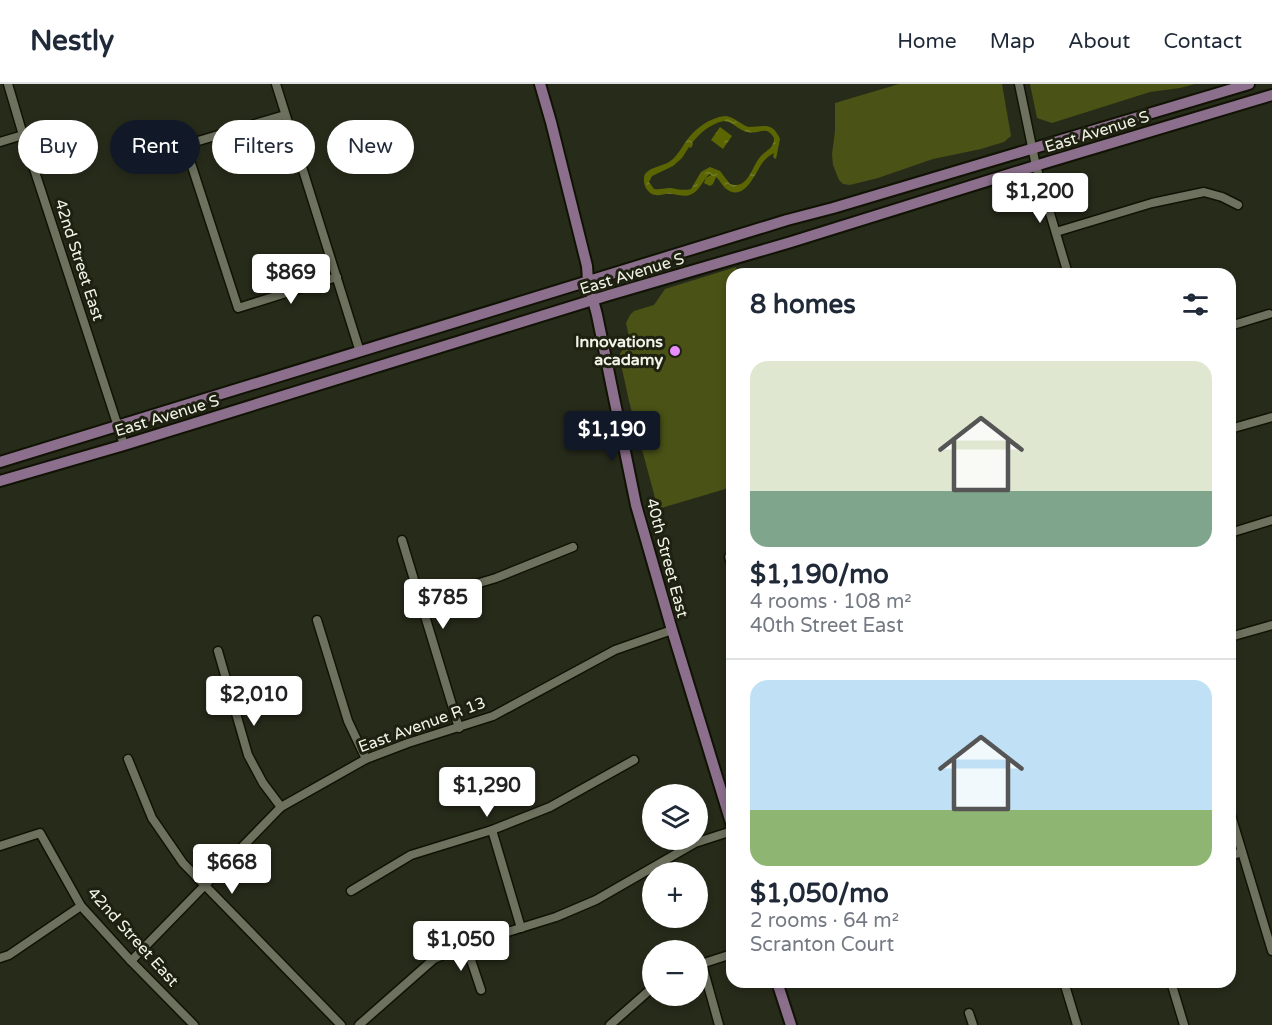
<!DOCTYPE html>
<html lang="en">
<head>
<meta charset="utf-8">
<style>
	:root { --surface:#fff; --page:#f2f2f3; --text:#1f2937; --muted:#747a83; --line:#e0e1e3; --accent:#111827 }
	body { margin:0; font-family:"Varela Round",sans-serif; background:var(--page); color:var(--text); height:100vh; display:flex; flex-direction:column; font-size:22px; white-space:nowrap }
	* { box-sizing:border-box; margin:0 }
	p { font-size:20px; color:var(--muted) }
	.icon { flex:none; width:33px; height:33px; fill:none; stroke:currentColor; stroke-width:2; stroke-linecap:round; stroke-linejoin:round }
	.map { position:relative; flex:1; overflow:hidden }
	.panel { position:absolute; left:726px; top:184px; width:510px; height:720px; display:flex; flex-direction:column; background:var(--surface); border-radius:18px; box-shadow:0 3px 9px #0003 }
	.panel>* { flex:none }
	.guide { position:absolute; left:18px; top:36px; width:570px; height:54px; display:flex; gap:12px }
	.fabs { position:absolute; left:642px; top:700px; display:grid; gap:12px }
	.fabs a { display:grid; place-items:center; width:66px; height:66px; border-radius:50%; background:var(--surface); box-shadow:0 3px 9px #0003; font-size:30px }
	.price { position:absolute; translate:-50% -51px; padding:0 14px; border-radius:6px; background:#fff; color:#222; font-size:20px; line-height:39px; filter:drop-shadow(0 2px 3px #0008) }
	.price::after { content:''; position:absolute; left:50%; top:36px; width:18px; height:14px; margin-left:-9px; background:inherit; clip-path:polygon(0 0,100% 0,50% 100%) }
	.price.current { background:var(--accent); color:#fff }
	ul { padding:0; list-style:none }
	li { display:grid; align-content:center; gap:12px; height:318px; padding:0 24px }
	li+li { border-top:2px solid var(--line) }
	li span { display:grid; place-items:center; height:186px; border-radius:18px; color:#555 }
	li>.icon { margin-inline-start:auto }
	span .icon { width:108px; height:108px; fill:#fffc; stroke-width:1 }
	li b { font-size:26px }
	h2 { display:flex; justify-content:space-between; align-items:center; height:72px; padding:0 24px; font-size:26px }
	.tag { padding:0 21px; border-radius:27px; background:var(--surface); box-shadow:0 3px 9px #0003; font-size:21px; line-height:54px }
	.tag.current { background:var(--accent); color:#fff }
	header { display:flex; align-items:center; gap:36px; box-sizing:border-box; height:84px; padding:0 30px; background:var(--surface); border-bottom:2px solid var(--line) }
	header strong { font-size:28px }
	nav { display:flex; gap:33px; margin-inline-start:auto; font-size:21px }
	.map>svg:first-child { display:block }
</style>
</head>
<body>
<header>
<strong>Nestly</strong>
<nav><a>Home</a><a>Map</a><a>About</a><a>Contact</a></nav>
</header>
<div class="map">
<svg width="1272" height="941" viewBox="0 0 1272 941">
	<defs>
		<pattern id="water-ripples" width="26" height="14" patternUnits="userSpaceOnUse" patternTransform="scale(1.5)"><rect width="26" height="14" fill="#5b6602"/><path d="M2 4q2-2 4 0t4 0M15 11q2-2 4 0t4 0" fill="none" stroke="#737c27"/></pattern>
	</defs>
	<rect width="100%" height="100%" fill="#272b1a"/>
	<g fill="#4a5216">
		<polygon points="899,0 1002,0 1011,52 1004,58 981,65 933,75 878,94 850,101 843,100 839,96 833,81 832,70 835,47 835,19"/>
		<polygon points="1030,0 1195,0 1180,4 1150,8 1052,39 1037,34"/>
		<polygon points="736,183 738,190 732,190 732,403 658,425 629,317 619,271 627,260 629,253 626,239 630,231 634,227 654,221 665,205"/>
	</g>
	<g fill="url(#water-ripples)" fill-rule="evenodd">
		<path d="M725,32C734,33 739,39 748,43C764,43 772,37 780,55L776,75L773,73L774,69C770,71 766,74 763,78C755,89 744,120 725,104C721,100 720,96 716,93L713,100L710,102L704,99L706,94L711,91L710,90C703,95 701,105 692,110C684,114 679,110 670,110C665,109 661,112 656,111C648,111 641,99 645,90C650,83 663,82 669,78C678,72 681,64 687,56C696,44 709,34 725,32ZM724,37C734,38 738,46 747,48C759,51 766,40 774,54C774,65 766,66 760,73C751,84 748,106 730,100L720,87L710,83L701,88L691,105C682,107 678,105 670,104C664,104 659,106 654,105L649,98L652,92L673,82L682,74L689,63L691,64L693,60L692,59C701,48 710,40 724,37Z"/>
		<polygon points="720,43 732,52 723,65 711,56"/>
	</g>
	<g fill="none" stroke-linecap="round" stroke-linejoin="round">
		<defs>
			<g id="minor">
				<polyline points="8,0 23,51 124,361"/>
				<polyline points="276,0 360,268"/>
				<polyline points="1019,0 1036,82 1068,190"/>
				<polyline points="285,31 185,61 238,224 337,193"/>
				<polyline points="0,58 23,51"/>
				<polyline points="1056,148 1152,119 1204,108 1222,113 1238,121"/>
				<polyline points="1230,242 1269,230"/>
				<polyline points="1230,345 1272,333"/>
				<polyline points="1230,449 1272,436"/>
				<polyline points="402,456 459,644"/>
				<polyline points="732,472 729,473 732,482"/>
				<polyline points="420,517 496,494 573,463"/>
				<polyline points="317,536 348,637 366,675"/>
				<polyline points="1230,553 1272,541"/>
				<polyline points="218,567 248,671 263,699 281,723"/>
				<polyline points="128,675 152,734 183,779 341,941"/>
				<polyline points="1230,728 1272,867"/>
				<polyline points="492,746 521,844"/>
				<polyline points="0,762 40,749 81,822 131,877 194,941"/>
				<polyline points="1230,772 1242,768"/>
				<polyline points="351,807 411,771 492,746 550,723 634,676"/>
				<polyline points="466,861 481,906"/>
				<polyline points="0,874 9,871 81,822"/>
				<polyline points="131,877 281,723 366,675 408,659 493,632 615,566 672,546"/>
				<polyline points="702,880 719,941"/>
				<polyline points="698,881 732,870"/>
				<polyline points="1064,898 1077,941"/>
				<polyline points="1171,898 1184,941"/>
				<polyline points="969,929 973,941"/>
				<polyline points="359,941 434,875 466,861 556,833 596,816 695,759 732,747"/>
				<polyline points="610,941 652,904"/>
			</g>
			<g id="major">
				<polyline points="540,0 551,38 587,182 588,197 597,231 636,421 672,546 732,742"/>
				<polyline points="0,378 787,136 833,124 1249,0"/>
				<polyline points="0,397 124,361 609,211 791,158 1048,78 1272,11"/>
				<polyline points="777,898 791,941"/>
			</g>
		</defs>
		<use href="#minor" stroke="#101304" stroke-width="11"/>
		<use href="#major" stroke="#101304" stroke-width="14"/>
		<use href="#minor" stroke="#6d715e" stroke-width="8"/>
		<use href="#major" stroke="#8c6f8d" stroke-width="10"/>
	</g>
	<circle fill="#e98efe" stroke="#1e2110" stroke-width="2" cx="675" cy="267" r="6"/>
	<g text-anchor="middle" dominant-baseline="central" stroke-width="6" stroke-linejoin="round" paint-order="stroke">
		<g font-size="16" fill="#f2f4e9" stroke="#1e2110">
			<text transform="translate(1097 48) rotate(-17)">East Avenue S</text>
			<text transform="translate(79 176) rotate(72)">42nd Street East</text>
			<text transform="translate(632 190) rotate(-17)">East Avenue S</text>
			<text transform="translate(167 332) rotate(-17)">East Avenue S</text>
			<text transform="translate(667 474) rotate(75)">40th Street East</text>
			<text transform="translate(422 641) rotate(-20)">East Avenue R 13</text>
			<text transform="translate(133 853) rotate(48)">42nd Street East</text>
		</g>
		<g font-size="16" font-weight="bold" fill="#f2f4e9" stroke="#1e2110" text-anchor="end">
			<text x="663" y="258">Innovations<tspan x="663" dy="18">acadamy</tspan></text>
		</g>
	</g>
</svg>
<div class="fabs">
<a><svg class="icon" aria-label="layers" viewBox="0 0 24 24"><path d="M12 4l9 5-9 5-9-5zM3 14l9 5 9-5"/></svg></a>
<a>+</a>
<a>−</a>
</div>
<b class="price" style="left:1040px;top:140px">$1,200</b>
<b class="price" style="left:291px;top:221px">$869</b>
<b class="price current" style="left:612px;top:378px">$1,190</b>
<b class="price" style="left:443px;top:546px">$785</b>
<b class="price" style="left:254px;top:643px">$2,010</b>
<b class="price" style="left:487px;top:734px">$1,290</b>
<b class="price" style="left:232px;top:811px">$668</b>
<b class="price" style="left:461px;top:888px">$1,050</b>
<div class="guide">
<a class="tag">Buy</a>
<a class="tag current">Rent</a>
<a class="tag">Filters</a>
<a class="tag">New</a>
</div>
<section class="panel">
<h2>8 homes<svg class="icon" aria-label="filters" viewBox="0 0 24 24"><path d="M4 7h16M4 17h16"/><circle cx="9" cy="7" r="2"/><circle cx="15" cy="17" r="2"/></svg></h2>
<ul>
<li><span style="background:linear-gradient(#dfe7d0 70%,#7fa58c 0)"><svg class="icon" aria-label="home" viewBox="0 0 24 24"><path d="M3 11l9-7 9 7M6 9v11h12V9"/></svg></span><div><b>$1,190/mo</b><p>4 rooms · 108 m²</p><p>40th Street East</p></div></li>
<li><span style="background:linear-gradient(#bfe0f5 70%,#8fb573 0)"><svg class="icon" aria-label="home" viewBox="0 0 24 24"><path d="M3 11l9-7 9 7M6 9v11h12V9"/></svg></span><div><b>$1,050/mo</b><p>2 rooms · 64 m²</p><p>Scranton Court</p></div></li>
</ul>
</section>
</div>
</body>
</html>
